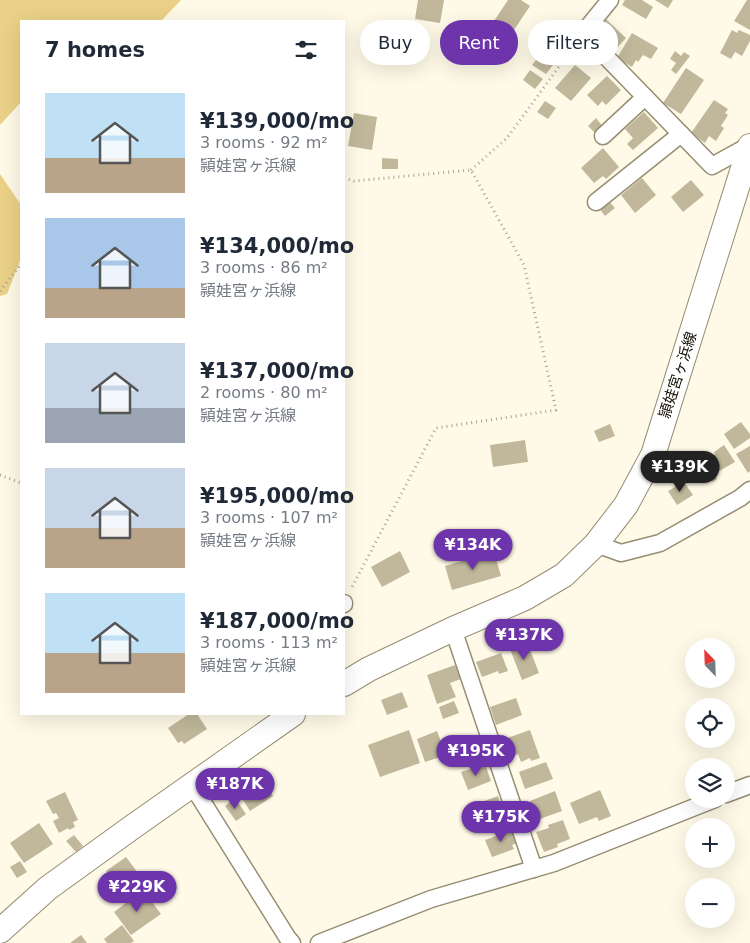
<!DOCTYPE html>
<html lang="en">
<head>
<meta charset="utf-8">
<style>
	:root { --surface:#fff; --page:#f2f2f3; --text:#1f2937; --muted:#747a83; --accent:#6d34ab }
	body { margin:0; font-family:"DejaVu Sans","Noto Sans JP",sans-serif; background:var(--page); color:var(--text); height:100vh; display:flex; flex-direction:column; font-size:19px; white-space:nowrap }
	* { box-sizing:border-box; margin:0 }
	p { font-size:16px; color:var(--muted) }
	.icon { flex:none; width:28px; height:28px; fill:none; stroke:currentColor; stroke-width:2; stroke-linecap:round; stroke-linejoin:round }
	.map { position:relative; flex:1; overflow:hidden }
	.panel { position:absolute; left:20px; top:20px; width:325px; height:695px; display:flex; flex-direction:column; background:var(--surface); border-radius:0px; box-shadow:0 5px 20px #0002 }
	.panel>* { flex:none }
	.guide { position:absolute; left:360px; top:20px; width:315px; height:45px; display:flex; gap:10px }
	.needle { width:32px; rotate:337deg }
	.tools { position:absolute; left:685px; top:638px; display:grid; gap:10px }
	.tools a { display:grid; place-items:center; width:50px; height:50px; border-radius:50%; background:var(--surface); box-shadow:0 5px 20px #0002; font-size:25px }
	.price { position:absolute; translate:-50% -42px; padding:0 11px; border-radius:18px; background:var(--accent); color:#fff; font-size:16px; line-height:32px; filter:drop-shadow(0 1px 2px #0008) }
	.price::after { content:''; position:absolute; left:50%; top:30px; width:15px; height:11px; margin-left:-8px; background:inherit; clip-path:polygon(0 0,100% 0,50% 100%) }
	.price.on { background:#222; color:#fff }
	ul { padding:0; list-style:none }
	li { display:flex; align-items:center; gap:15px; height:125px; padding:0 25px }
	li span { display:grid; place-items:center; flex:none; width:140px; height:100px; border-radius:0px; color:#555 }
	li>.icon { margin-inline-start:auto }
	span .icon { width:60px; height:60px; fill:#fffc; stroke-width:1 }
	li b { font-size:21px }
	h2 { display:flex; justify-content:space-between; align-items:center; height:60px; padding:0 25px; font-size:21px }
	.tag { padding:0 18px; border-radius:22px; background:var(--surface); box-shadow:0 5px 20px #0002; font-size:18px; line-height:45px }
	.tag.on { background:var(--accent); color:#fff }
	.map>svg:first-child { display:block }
</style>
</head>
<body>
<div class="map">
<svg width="750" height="943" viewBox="0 0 750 943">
	<rect width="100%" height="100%" fill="#fff9e7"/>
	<g fill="#ead187">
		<polygon points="0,0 181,0 161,21 21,21 21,102 0,125"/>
		<polygon points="0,174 21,205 21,258 7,294 0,296"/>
	</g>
	<g fill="#c1b89b">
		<polygon points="418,0 444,0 440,23 415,19"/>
		<polygon points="508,0 521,0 530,6 512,33 494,21"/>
		<polygon points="625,0 642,0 653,7 646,19 622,5"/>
		<polygon points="655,0 673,0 668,8"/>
		<polygon points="747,0 750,0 750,30 734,21"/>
		<polygon points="606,19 626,38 615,50 594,31"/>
		<polygon points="732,30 737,33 739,30 750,35 750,41 742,56 735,52 731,59 720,53"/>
		<polygon points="632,33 658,48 651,59 643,55 638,62 636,60 632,67 617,58"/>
		<polygon points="543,51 556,61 546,74 532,65"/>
		<polygon points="675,51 681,56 684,52 690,56 676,74 671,70 676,63 670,59"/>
		<polygon points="575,65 591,78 571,101 555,88"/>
		<polygon points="686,68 704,80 681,114 663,103"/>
		<polygon points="530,70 543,79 535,89 523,80"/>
		<polygon points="607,76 621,90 606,105 602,101 598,106 587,95"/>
		<polygon points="714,100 728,109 725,113 728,115 721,126 724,128 716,141 709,136 705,143 691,133"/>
		<polygon points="545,101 556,108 548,119 537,112"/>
		<polygon points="644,112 658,128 633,150 627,144 633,138 625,129"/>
		<polygon points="354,113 377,117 372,150 348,146"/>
		<polygon points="596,118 603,127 596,134 588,126"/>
		<polygon points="603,148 619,167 606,179 603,176 594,183 581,168"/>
		<polygon points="382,158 398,159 398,169 382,169"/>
		<polygon points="642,178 656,195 635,213 621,195"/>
		<polygon points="691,180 704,195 683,212 671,197"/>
		<polygon points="608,200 615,208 605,216 599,208"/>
		<polygon points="741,422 750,434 750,438 734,449 724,434"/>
		<polygon points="610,424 615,436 599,442 594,431"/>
		<polygon points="525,440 528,462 493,467 490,445"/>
		<polygon points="724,445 735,462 714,474 717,479 712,482 708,476 702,479 697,470 701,468 699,464 715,454 714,452"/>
		<polygon points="750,446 750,471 748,473 736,454"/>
		<polygon points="684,482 693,495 677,505 668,491"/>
		<polygon points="400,551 410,572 382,587 371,567"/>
		<polygon points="494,552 501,576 452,590 445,566"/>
		<polygon points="527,642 539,673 522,680 510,649"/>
		<polygon points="501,653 508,671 499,674 498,671 482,677 476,662"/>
		<polygon points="455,665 461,679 450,683 456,697 437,704 427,675"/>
		<polygon points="402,692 408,707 387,715 381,700"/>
		<polygon points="516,698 522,715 496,725 490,707"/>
		<polygon points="454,701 459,713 443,719 439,707"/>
		<polygon points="189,714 197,714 207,729 184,744 182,741 178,743 168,728"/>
		<polygon points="409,730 420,763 380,777 368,745"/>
		<polygon points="530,730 540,758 531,761 530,758 521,762 518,754 511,757 509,750 506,751 502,740"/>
		<polygon points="437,731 446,755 425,762 417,739"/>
		<polygon points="546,762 553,779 525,789 519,772"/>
		<polygon points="485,764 491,781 468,790 461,772"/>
		<polygon points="263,781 273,796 250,811 240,795"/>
		<polygon points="600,790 611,816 599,821 597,817 579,824 570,803"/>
		<polygon points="555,791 562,811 537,820 530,801"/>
		<polygon points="65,792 78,820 73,822 75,827 69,830 68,828 59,833 53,821 59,818 56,813 53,814 46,801"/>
		<polygon points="498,796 504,814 478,823 471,806"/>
		<polygon points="235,798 246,814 236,821 225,806"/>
		<polygon points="508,816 513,828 501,832 497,820"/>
		<polygon points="563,820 570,839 557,844 558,847 544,852 536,832 549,828 548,825"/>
		<polygon points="39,823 53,844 24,863 10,843"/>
		<polygon points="513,830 517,843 512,845 514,849 492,857 485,840"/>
		<polygon points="74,835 83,846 76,852 66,841"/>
		<polygon points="126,857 138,873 117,887 106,871"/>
		<polygon points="20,861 27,872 17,878 10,867"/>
		<polygon points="143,890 161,914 131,935 114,912"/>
		<polygon points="122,925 134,941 131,943 107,943 104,939"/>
		<polygon points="81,935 87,943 70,943"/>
	</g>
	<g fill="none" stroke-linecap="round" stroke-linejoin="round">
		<defs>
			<g id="minor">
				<polyline points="610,0 583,33 712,166 750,145"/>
				<polyline points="603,136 645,97"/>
				<polyline points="596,202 681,134"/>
				<polyline points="596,544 621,553 660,543 740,498 750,490"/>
				<polyline points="344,604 344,603"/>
				<polyline points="453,629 534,869"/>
				<polyline points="192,785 287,937 292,943"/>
				<polyline points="726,794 750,785"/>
				<polyline points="319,943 431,899 554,863 715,799"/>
			</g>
			<g id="secondary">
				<polyline points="344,684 369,669 453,629 525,598 564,575 596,544 626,505 653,455 750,146"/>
				<polyline points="0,931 48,888 131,828 293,714"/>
			</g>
		</defs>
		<use href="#minor" stroke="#968d72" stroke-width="19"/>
		<use href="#secondary" stroke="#968d72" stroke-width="26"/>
		<g stroke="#a8a394" stroke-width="3" stroke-dasharray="1 4" stroke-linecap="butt">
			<polyline points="471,170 507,138 574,46"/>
			<polyline points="344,178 354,181 471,170 524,265 556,410 436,428 351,589"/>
			<polyline points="0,291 21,264"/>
			<polyline points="0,475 21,483"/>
		</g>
		<use href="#minor" stroke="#fff" stroke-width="16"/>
		<use href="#secondary" stroke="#fff" stroke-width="24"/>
	</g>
	<g text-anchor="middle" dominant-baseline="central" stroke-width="4" stroke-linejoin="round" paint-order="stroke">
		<g font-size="15" fill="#110d04" stroke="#fff">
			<text transform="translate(678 375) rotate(-72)">頴娃宮ヶ浜線</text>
		</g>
	</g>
</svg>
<div class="tools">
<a><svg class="needle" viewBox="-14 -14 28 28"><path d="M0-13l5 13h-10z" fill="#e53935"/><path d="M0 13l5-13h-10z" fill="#747a83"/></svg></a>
<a><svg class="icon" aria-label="locate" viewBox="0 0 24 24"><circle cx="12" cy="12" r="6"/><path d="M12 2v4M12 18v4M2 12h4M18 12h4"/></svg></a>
<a><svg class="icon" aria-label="layers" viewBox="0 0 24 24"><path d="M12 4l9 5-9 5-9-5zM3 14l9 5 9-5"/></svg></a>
<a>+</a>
<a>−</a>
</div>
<b class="price on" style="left:680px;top:493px">¥139K</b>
<b class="price" style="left:473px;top:571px">¥134K</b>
<b class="price" style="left:524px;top:661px">¥137K</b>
<b class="price" style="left:476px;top:777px">¥195K</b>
<b class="price" style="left:235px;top:810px">¥187K</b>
<b class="price" style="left:501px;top:843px">¥175K</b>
<b class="price" style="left:137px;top:913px">¥229K</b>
<div class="guide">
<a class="tag">Buy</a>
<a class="tag on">Rent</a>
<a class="tag">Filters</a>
</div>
<section class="panel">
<h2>7 homes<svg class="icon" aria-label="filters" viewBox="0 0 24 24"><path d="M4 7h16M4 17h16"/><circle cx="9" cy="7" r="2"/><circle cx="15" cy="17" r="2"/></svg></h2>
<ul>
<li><span style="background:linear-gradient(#bfe0f5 65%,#b9a48a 0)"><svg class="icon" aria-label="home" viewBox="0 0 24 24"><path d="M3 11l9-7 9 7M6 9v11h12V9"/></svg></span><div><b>¥139,000/mo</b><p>3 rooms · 92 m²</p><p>頴娃宮ヶ浜線</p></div></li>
<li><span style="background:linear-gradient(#a9c7e8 70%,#b9a48a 0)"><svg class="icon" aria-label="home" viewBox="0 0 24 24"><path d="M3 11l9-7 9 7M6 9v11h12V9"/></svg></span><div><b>¥134,000/mo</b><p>3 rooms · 86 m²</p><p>頴娃宮ヶ浜線</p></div></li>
<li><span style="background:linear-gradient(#c9d6e8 65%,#9aa5b1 0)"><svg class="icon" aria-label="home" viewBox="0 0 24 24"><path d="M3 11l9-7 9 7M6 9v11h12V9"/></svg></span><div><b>¥137,000/mo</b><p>2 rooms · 80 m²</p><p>頴娃宮ヶ浜線</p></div></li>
<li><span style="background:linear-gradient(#c9d6e8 60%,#b9a48a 0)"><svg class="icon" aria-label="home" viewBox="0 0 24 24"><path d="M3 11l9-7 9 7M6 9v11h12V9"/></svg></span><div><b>¥195,000/mo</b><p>3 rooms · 107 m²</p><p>頴娃宮ヶ浜線</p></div></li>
<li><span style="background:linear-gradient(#bfe0f5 60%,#b9a48a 0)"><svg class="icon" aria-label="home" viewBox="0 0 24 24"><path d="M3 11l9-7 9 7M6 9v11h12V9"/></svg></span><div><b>¥187,000/mo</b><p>3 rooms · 113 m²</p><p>頴娃宮ヶ浜線</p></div></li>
</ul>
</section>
</div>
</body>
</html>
